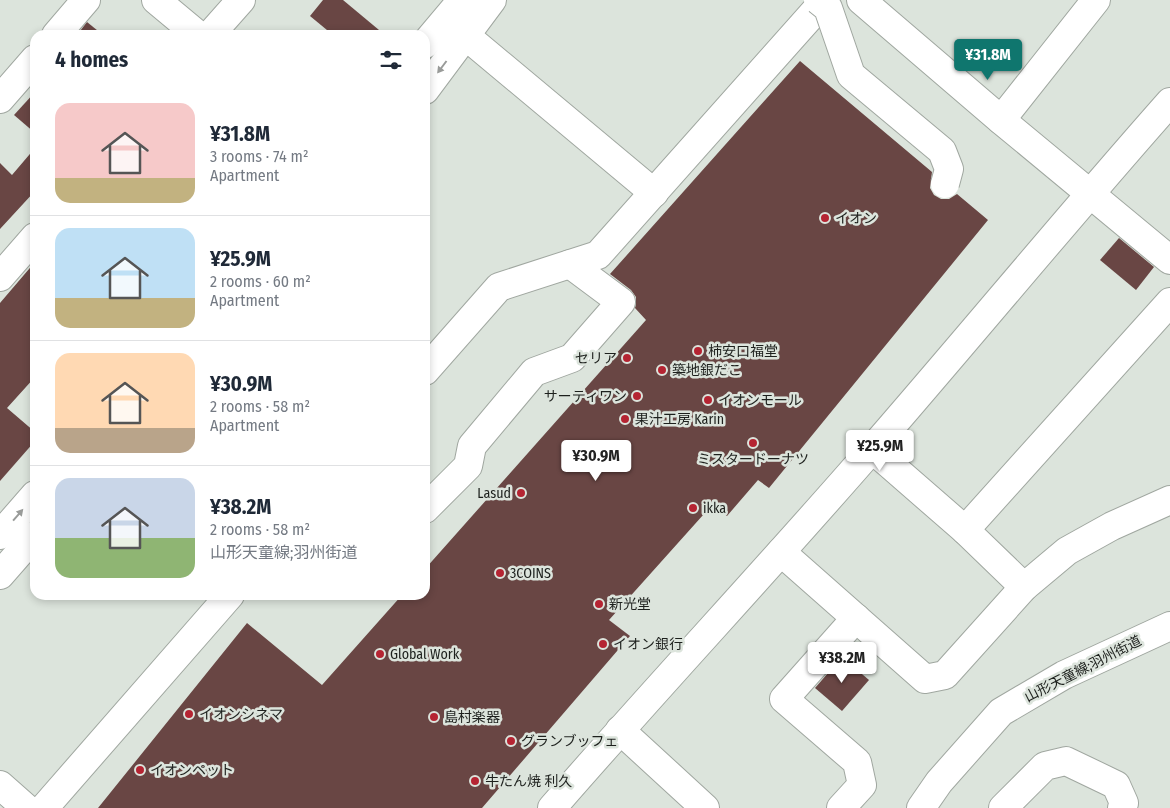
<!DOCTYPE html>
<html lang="en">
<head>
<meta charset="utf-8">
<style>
	:root { --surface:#fff; --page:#f2f2f3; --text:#1f2937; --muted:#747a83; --line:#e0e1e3; --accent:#0f766e }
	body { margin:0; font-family:"Fira Sans Condensed","Noto Sans JP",sans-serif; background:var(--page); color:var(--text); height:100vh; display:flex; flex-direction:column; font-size:19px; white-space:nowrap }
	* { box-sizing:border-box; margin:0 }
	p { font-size:16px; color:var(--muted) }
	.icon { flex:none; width:28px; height:28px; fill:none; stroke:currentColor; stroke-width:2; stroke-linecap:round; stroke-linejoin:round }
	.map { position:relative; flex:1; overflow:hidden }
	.drawer { position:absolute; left:30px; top:30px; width:400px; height:570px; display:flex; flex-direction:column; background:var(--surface); border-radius:15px; box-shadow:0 2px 8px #0003 }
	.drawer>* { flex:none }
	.price { position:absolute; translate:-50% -42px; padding:0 11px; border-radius:5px; background:#fff; color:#222; font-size:16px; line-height:32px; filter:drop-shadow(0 1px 2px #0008) }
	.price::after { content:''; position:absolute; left:50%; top:30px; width:15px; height:11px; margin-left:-8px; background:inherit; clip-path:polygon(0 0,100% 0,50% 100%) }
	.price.active { background:var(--accent); color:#fff }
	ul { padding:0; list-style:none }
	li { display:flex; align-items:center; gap:15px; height:125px; padding:0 25px }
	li+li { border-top:1px solid var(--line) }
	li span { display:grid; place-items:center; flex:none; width:140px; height:100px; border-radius:15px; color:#555 }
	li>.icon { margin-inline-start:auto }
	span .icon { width:60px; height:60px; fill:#fffc; stroke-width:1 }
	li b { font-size:21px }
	h2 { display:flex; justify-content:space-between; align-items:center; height:60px; padding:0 25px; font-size:21px }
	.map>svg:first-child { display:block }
</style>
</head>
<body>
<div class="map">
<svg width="1170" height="808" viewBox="0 0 1170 808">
	<rect width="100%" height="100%" fill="#dce4dc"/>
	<g fill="#694644">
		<polygon points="323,0 343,0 385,35 333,35 310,16"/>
		<polygon points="87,22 103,35 77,35"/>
		<polygon points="800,61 932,172 930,188 934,195 941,199 949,199 957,194 988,220 769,488 758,480 727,516 712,505 609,620 630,636 482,808 98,808 247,623 322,685 402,595 425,595 425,569 646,320 635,308 636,304 636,297 631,290 610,274"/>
		<polygon points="35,92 35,133 14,115"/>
		<polygon points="35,148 35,191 0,229 0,163 12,175"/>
		<polygon points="1119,238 1154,267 1136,290 1100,260"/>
		<polygon points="35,262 35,377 7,408 35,432 35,441 0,481 0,303"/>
		<polygon points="842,657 869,680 842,711 815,688"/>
	</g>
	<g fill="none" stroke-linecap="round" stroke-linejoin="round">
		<defs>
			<g id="minor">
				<polyline points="156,0 198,35"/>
				<polyline points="861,0 1001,120 1170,260"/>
				<polyline points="56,35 86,0"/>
				<polyline points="210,35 241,0"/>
				<polyline points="466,36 654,193"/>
				<polyline points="425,44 462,0"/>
				<polyline points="425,90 492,0"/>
				<polyline points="0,99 35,59"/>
				<polyline points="1001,120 1096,0"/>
				<polyline points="0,277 35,237"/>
				<polyline points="425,371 499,287 598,255 825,0"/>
				<polyline points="872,449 965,530 1024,587"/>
				<polyline points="425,509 468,466 472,446 534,372 572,358 621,302 570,264"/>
				<polyline points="965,530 1170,302"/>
				<polyline points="0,535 35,495"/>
				<polyline points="781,552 925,679 945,675 1024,587 1067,551 1112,526 1170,500"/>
				<polyline points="0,575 35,535"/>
				<polyline points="620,730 705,808"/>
				<polyline points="0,785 26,808"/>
				<polyline points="44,808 230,595"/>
				<path d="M552,808C657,687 767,570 872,449C972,334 1069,216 1170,102"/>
				<polyline points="841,808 862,785 857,762 784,699 856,618"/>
				<polyline points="1003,808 1045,766 1066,761 1116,785 1124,803 1122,808"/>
			</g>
			<polyline id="major" points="921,808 939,782 1001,712 1064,675 1170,626"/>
		</defs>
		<use href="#minor" stroke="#a0a7a0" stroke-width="30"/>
		<use href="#major" stroke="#a0a7a0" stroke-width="30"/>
		<use href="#minor" stroke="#fff" stroke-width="28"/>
		<use href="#major" stroke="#fff" stroke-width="28"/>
		<defs>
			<polyline id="minor-bridge" points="818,0 828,8 851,75 942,151 949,169 945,184"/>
		</defs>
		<use href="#minor-bridge" stroke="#a0a7a0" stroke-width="30" stroke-linecap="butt"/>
		<use href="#minor-bridge" stroke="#fff" stroke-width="28"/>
	</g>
	<defs><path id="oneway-solid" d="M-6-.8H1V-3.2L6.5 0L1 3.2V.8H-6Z" transform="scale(1.25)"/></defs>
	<g fill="#999b99">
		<use href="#oneway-solid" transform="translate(442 67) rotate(127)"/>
		<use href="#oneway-solid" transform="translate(18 515) rotate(-49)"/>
	</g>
	<g fill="#b52432" stroke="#dce4dc" stroke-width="2">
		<circle cx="825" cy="218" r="5"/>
		<circle cx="698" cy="351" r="5"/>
		<circle cx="627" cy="358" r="5"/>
		<circle cx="662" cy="370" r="5"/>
		<circle cx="637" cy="396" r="5"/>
		<circle cx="708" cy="400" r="5"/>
		<circle cx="625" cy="419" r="5"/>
		<circle cx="753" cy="443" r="5"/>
		<circle cx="521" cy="493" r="5"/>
		<circle cx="693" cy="508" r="5"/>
		<circle cx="500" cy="573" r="5"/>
		<circle cx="599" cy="604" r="5"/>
		<circle cx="603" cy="644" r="5"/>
		<circle cx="380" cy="654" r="5"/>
		<circle cx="189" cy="714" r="5"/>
		<circle cx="434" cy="717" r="5"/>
		<circle cx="511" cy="741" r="5"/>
		<circle cx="140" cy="770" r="5"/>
		<circle cx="475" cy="781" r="5"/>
	</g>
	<g text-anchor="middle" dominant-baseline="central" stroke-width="5" stroke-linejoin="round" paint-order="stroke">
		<g font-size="14" fill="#1d201d" stroke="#dce4dc" text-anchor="start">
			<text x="835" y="218">イオン</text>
			<text x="708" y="351">柿安口福堂</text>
			<text x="617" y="358" text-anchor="end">セリア</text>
			<text x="672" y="370">築地銀だこ</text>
			<text x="627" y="396" text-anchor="end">サーティワン</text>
			<text x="718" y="400">イオンモール</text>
			<text x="635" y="419">果汁工房 Karin</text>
			<text x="753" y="459" text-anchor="middle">ミスタードーナツ</text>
			<text x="511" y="493" text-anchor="end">Lasud</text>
			<text x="703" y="508">ikka</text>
			<text x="510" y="573">3COINS</text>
			<text x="609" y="604">新光堂</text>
			<text x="613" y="644">イオン銀行</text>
			<text x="390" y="654">Global Work</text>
			<text x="199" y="714">イオンシネマ</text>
			<text x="444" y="717">島村楽器</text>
			<text x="521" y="741">グランブッフェ</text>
			<text x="150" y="770">イオンペット</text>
			<text x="485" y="781">牛たん焼 利久</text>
		</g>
		<g font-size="14" fill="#1d201d" stroke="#dce4dc">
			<text transform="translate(1083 669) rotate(-27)">山形天童線;羽州街道</text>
		</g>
	</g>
</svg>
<b class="price active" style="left:988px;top:81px">¥31.8M</b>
<b class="price" style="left:880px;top:472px">¥25.9M</b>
<b class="price" style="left:596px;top:482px">¥30.9M</b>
<b class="price" style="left:842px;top:684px">¥38.2M</b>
<section class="drawer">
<h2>4 homes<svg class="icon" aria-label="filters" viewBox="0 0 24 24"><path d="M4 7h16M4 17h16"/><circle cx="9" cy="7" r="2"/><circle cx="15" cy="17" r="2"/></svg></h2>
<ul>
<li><span style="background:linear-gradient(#f6c9c9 75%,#c2b280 0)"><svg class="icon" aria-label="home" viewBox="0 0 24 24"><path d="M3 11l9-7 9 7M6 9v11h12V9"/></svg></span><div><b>¥31.8M</b><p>3 rooms · 74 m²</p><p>Apartment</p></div></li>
<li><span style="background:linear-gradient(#bfe0f5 70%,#c2b280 0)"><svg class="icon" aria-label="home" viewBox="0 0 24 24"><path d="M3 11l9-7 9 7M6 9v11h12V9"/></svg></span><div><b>¥25.9M</b><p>2 rooms · 60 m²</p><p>Apartment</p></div></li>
<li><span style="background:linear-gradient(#ffd9b3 75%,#b9a48a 0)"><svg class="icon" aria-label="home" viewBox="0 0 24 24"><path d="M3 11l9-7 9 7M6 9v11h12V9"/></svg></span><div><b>¥30.9M</b><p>2 rooms · 58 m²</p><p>Apartment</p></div></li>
<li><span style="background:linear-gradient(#c9d6e8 60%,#8fb573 0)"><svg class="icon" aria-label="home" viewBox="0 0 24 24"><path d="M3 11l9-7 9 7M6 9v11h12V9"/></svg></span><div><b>¥38.2M</b><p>2 rooms · 58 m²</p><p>山形天童線;羽州街道</p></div></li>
</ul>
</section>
</div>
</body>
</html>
